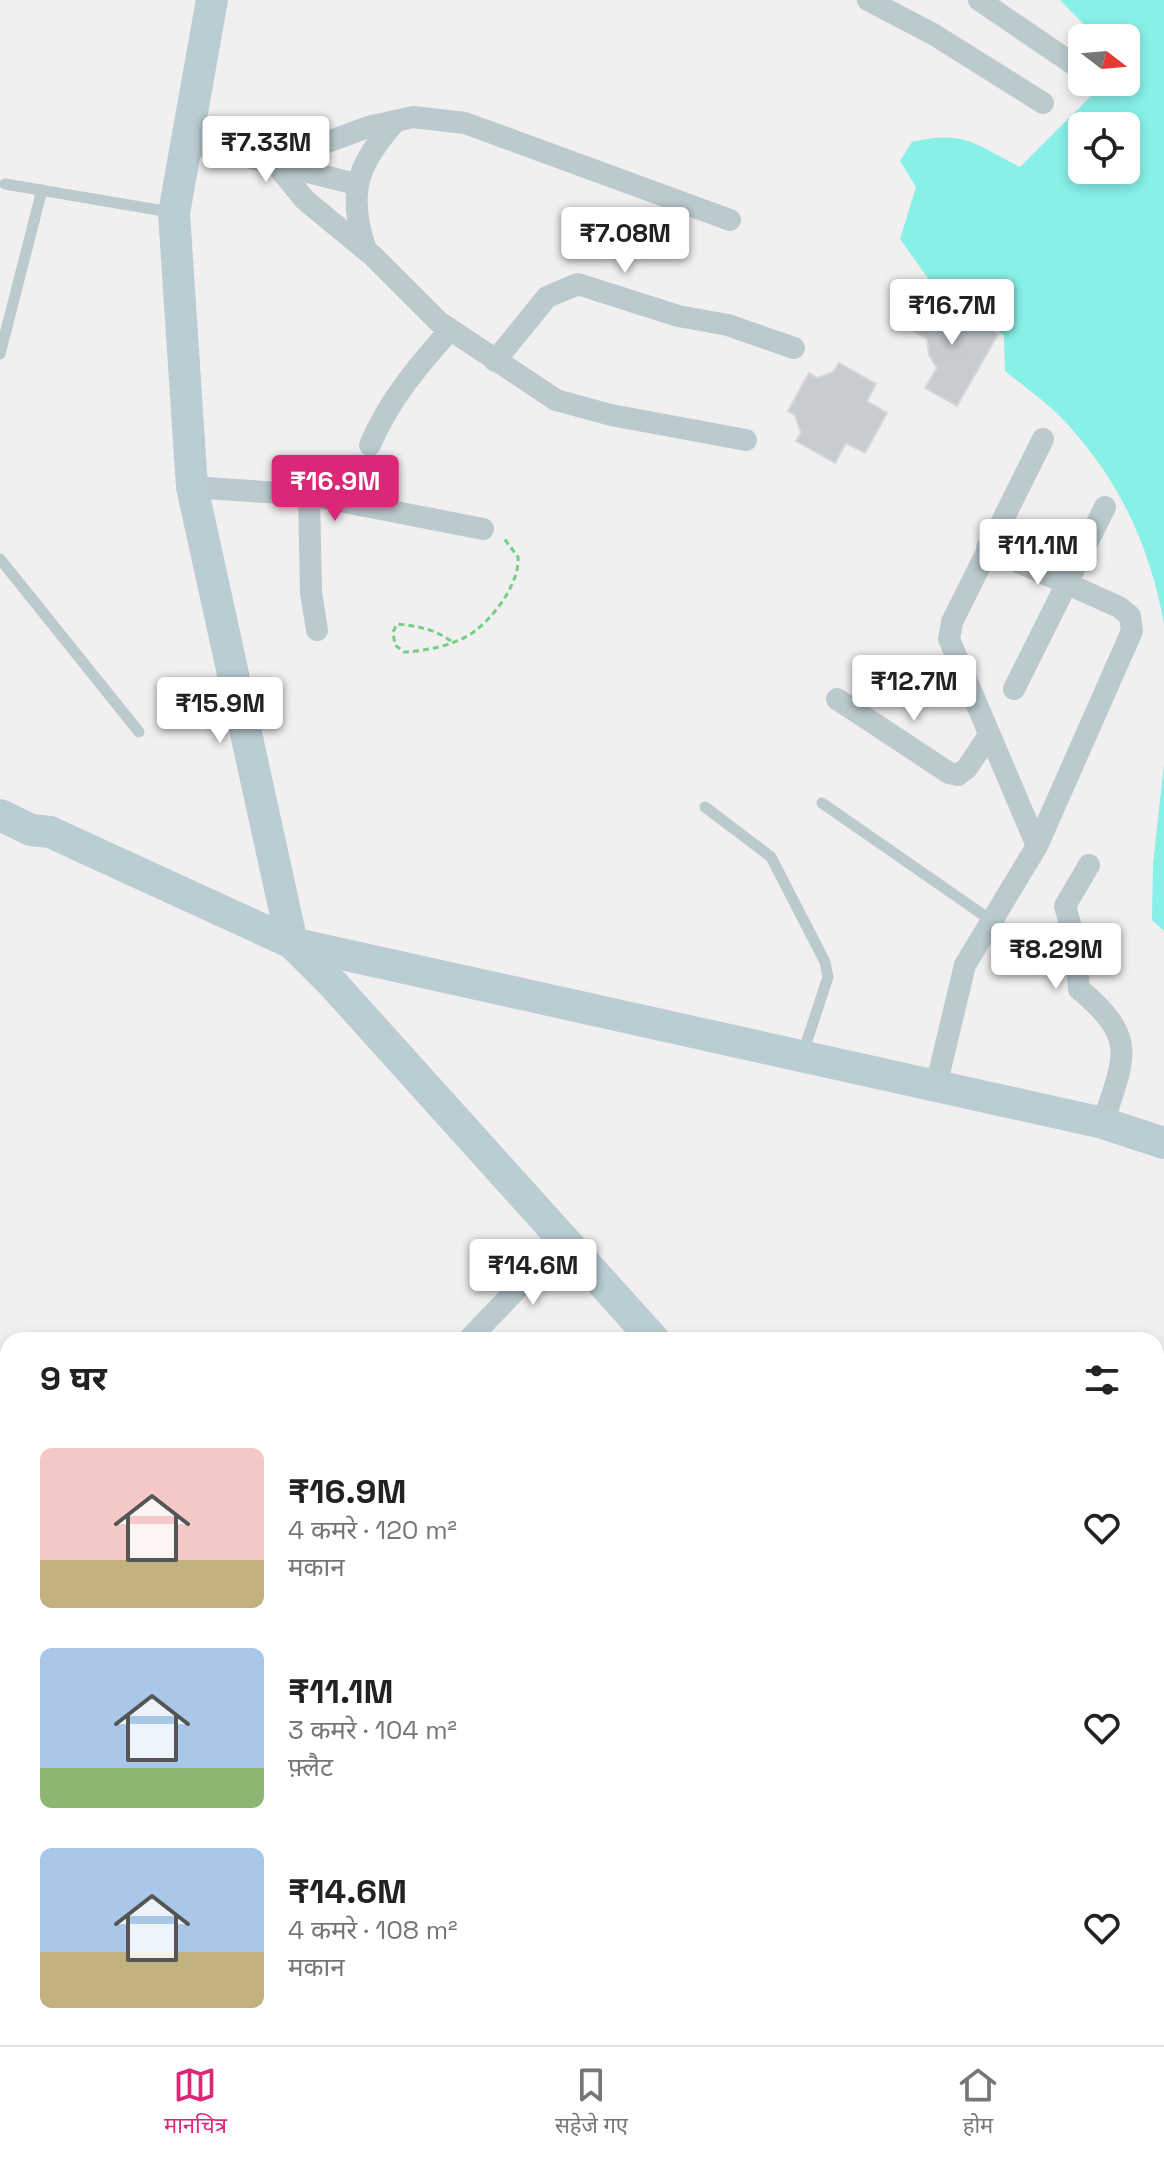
<!DOCTYPE html>
<html lang="hi">
<head>
<meta charset="utf-8">
<style>
	:root { --surface:#fff; --page:#f6f6f6; --text:#222; --muted:#767676; --line:#e0e0e0; --accent:#db2777 }
	body { margin:0; font-family:"Space Grotesk","Noto Sans Devanagari",sans-serif; background:var(--page); color:var(--text); height:100vh; display:flex; flex-direction:column; font-size:30px; white-space:nowrap }
	* { box-sizing:border-box; margin:0 }
	p { font-size:26px; color:var(--muted) }
	.icon { flex:none; width:44px; height:44px; fill:none; stroke:currentColor; stroke-width:2; stroke-linecap:round; stroke-linejoin:round }
	.map { position:relative; flex:1; overflow:hidden }
	.details { position:absolute; left:0px; top:1332px; width:1164px; height:714px; display:flex; flex-direction:column; background:var(--surface); border-radius:24px 24px 0 0; box-shadow:0 4px 12px #0003 }
	.details>* { flex:none }
	.needle { width:52px; rotate:106deg }
	.buttons { position:absolute; left:1068px; top:24px; display:grid; gap:16px }
	.buttons a { display:grid; place-items:center; width:72px; height:72px; border-radius:12px; background:var(--surface); box-shadow:0 4px 12px #0003; font-size:40px }
	.price { position:absolute; translate:-50% -68px; padding:0 18px; border-radius:8px; background:#fff; color:#222; font-size:26px; line-height:52px; filter:drop-shadow(0 2px 4px #0008) }
	.price::after { content:''; position:absolute; left:50%; top:48px; width:24px; height:18px; margin-left:-12px; background:inherit; clip-path:polygon(0 0,100% 0,50% 100%) }
	.price.current { background:var(--accent); color:#fff }
	ul { padding:0; list-style:none }
	li { display:flex; align-items:center; gap:24px; height:200px; padding:0 40px }
	li span { display:grid; place-items:center; flex:none; width:224px; height:160px; border-radius:12px; color:#555 }
	li>.icon { margin-inline-start:auto }
	span .icon { width:96px; height:96px; fill:#fffc; stroke-width:1 }
	li b { font-size:34px }
	h2 { display:flex; justify-content:space-between; align-items:center; height:96px; padding:0 40px; font-size:34px }
	.menu { display:flex; justify-content:space-around; align-items:center; height:112px; border-top:2px solid var(--line); background:var(--surface); font-size:22px; color:var(--muted) }
	.menu a { display:grid; justify-items:center; gap:4px }
	.menu .current { color:var(--accent) }
	.map>svg:first-child { display:block }
</style>
</head>
<body>
<div class="map">
<svg width="1164" height="2045" viewBox="0 0 1164 2045">
	<rect width="100%" height="100%" fill="#f2eff0"/>
	<path fill="#bcf1c1" d="M0,1421L8,1425V1717C0,1732 7,1767 4,1787L0,1790Z"/>
	<g fill="#87f0e7" fill-rule="evenodd">
		<path d="M1060,0H1164V624C1150,548 1122,485 1070,427C1052,406 1027,389 1005,371L1004,335L942,298L900,239L916,187L900,161L912,142C965,130 974,144 1020,167L1105,82H1126V38H1097ZM1082,126H1126V170H1082Z"/>
		<polygon points="1164,764 1164,931 1152,920 1153,864"/>
	</g>
	<g fill="#c6cccf" stroke="#d3d8db" stroke-width="2">
		<polygon points="930,294 998,334 957,406 925,388 937,368 929,355 927,339 910,329"/>
		<polygon points="839,363 876,384 867,401 887,413 865,453 846,443 835,463 796,441 801,433 795,415 788,411 809,373 817,378 833,372"/>
	</g>
	<g fill="none" stroke-linecap="round" stroke-linejoin="round">
		<g stroke="#72d186" stroke-width="3" stroke-dasharray="6 4" stroke-linecap="butt">
			<path d="M451,641C434,629 418,626 397,624L393,632L395,645L404,652C426,651 457,645 475,631C495,616 520,582 518,557L503,537"/>
			<polyline points="536,2038 542,2045"/>
		</g>
		<g stroke="#bacacd" stroke-width="11">
			<polyline points="5,184 170,212"/>
			<polyline points="0,354 42,190"/>
			<polyline points="0,559 139,732"/>
			<polyline points="822,803 992,921"/>
			<polyline points="705,807 771,857 825,962 828,977 803,1053"/>
		</g>
		<g stroke="#bacacd" stroke-width="22">
			<polyline points="868,0 933,34 1043,103"/>
			<polyline points="979,0 1079,68"/>
			<polyline points="187,142 356,184"/>
			<polyline points="730,220 465,123 413,117 368,127 274,162 305,200 373,256 439,322 556,400 611,415 746,440"/>
			<path d="M366,250C347,195 356,165 395,122"/>
			<polyline points="495,361 547,297 578,284 678,316 728,325 794,348"/>
			<path d="M370,445C389,400 418,366 450,330"/>
			<polyline points="192,487 309,495 483,529"/>
			<polyline points="309,495 311,593 317,630"/>
			<polyline points="1014,689 1105,507"/>
			<polyline points="837,699 949,773 958,775 967,768 989,735"/>
			<polyline points="1037,846 949,639 952,622 1043,439"/>
			<path d="M1089,865L1065,906L1075,941L1079,989C1139,1039 1124,1057 1103,1123"/>
			<polyline points="936,1086 965,965 1037,846 1132,631 1130,616 1119,607 987,548"/>
			<polyline points="468,1340 564,1240"/>
			<polyline points="1156,1560 1164,1559"/>
			<polyline points="1156,1723 1164,1725"/>
			<polyline points="0,1908 8,1901"/>
			<polyline points="0,1951 8,1955"/>
			<polyline points="152,2038 162,2045"/>
			<polyline points="233,2038 240,2045"/>
			<polyline points="390,2038 397,2045"/>
			<polyline points="880,2038 885,2045"/>
			<polyline points="1045,2038 1052,2045"/>
			<polyline points="190,2045 197,2038"/>
			<polyline points="301,2045 311,2038"/>
			<polyline points="433,2045 441,2038"/>
		</g>
		<g stroke="#bacdd2" stroke-width="32">
			<polyline points="212,0 174,213 192,487 292,943 333,984 654,1340"/>
			<polyline points="0,815 31,830 50,832 292,943 1103,1123 1164,1143"/>
			<polyline points="1156,1896 1164,1905"/>
		</g>
	</g>
</svg>
<div class="buttons">
<a><svg class="needle" viewBox="-14 -14 28 28"><path d="M0-13l5 13h-10z" fill="#e53935"/><path d="M0 13l5-13h-10z" fill="#767676"/></svg></a>
<a><svg class="icon" aria-label="locate" viewBox="0 0 24 24"><circle cx="12" cy="12" r="6"/><path d="M12 2v4M12 18v4M2 12h4M18 12h4"/></svg></a>
</div>
<b class="price" style="left:266px;top:184px">₹7.33M</b>
<b class="price" style="left:625px;top:275px">₹7.08M</b>
<b class="price" style="left:952px;top:347px">₹16.7M</b>
<b class="price current" style="left:335px;top:523px">₹16.9M</b>
<b class="price" style="left:1038px;top:587px">₹11.1M</b>
<b class="price" style="left:914px;top:723px">₹12.7M</b>
<b class="price" style="left:220px;top:745px">₹15.9M</b>
<b class="price" style="left:1056px;top:991px">₹8.29M</b>
<b class="price" style="left:533px;top:1307px">₹14.6M</b>
<section class="details">
<h2>9 घर<svg class="icon" aria-label="filters" viewBox="0 0 24 24"><path d="M4 7h16M4 17h16"/><circle cx="9" cy="7" r="2"/><circle cx="15" cy="17" r="2"/></svg></h2>
<ul>
<li><span style="background:linear-gradient(#f6c9c9 70%,#c2b280 0)"><svg class="icon" aria-label="home" viewBox="0 0 24 24"><path d="M3 11l9-7 9 7M6 9v11h12V9"/></svg></span><div><b>₹16.9M</b><p>4 कमरे · 120 m²</p><p>मकान</p></div><svg class="icon" aria-label="heart" viewBox="0 0 24 24"><path d="M12 20l-8-8c-3-5 5-10 8-4 3-6 11-1 8 4z"/></svg></li>
<li><span style="background:linear-gradient(#a9c7e8 75%,#8fb573 0)"><svg class="icon" aria-label="home" viewBox="0 0 24 24"><path d="M3 11l9-7 9 7M6 9v11h12V9"/></svg></span><div><b>₹11.1M</b><p>3 कमरे · 104 m²</p><p>फ़्लैट</p></div><svg class="icon" aria-label="heart" viewBox="0 0 24 24"><path d="M12 20l-8-8c-3-5 5-10 8-4 3-6 11-1 8 4z"/></svg></li>
<li><span style="background:linear-gradient(#a9c7e8 65%,#c2b280 0)"><svg class="icon" aria-label="home" viewBox="0 0 24 24"><path d="M3 11l9-7 9 7M6 9v11h12V9"/></svg></span><div><b>₹14.6M</b><p>4 कमरे · 108 m²</p><p>मकान</p></div><svg class="icon" aria-label="heart" viewBox="0 0 24 24"><path d="M12 20l-8-8c-3-5 5-10 8-4 3-6 11-1 8 4z"/></svg></li>
</ul>
</section>
</div>
<nav class="menu">
<a class="current"><svg class="icon" aria-label="map" viewBox="0 0 24 24"><path d="M3 6l6-2 6 2 6-2v14l-6 2-6-2-6 2zM9 4v14M15 6v14"/></svg>मानचित्र</a>
<a><svg class="icon" aria-label="saved" viewBox="0 0 24 24"><path d="M7 4h10v16l-5-4-5 4z"/></svg>सहेजे गए</a>
<a><svg class="icon" aria-label="home" viewBox="0 0 24 24"><path d="M3 11l9-7 9 7M6 9v11h12V9"/></svg>होम</a>
</nav>
</body>
</html>
